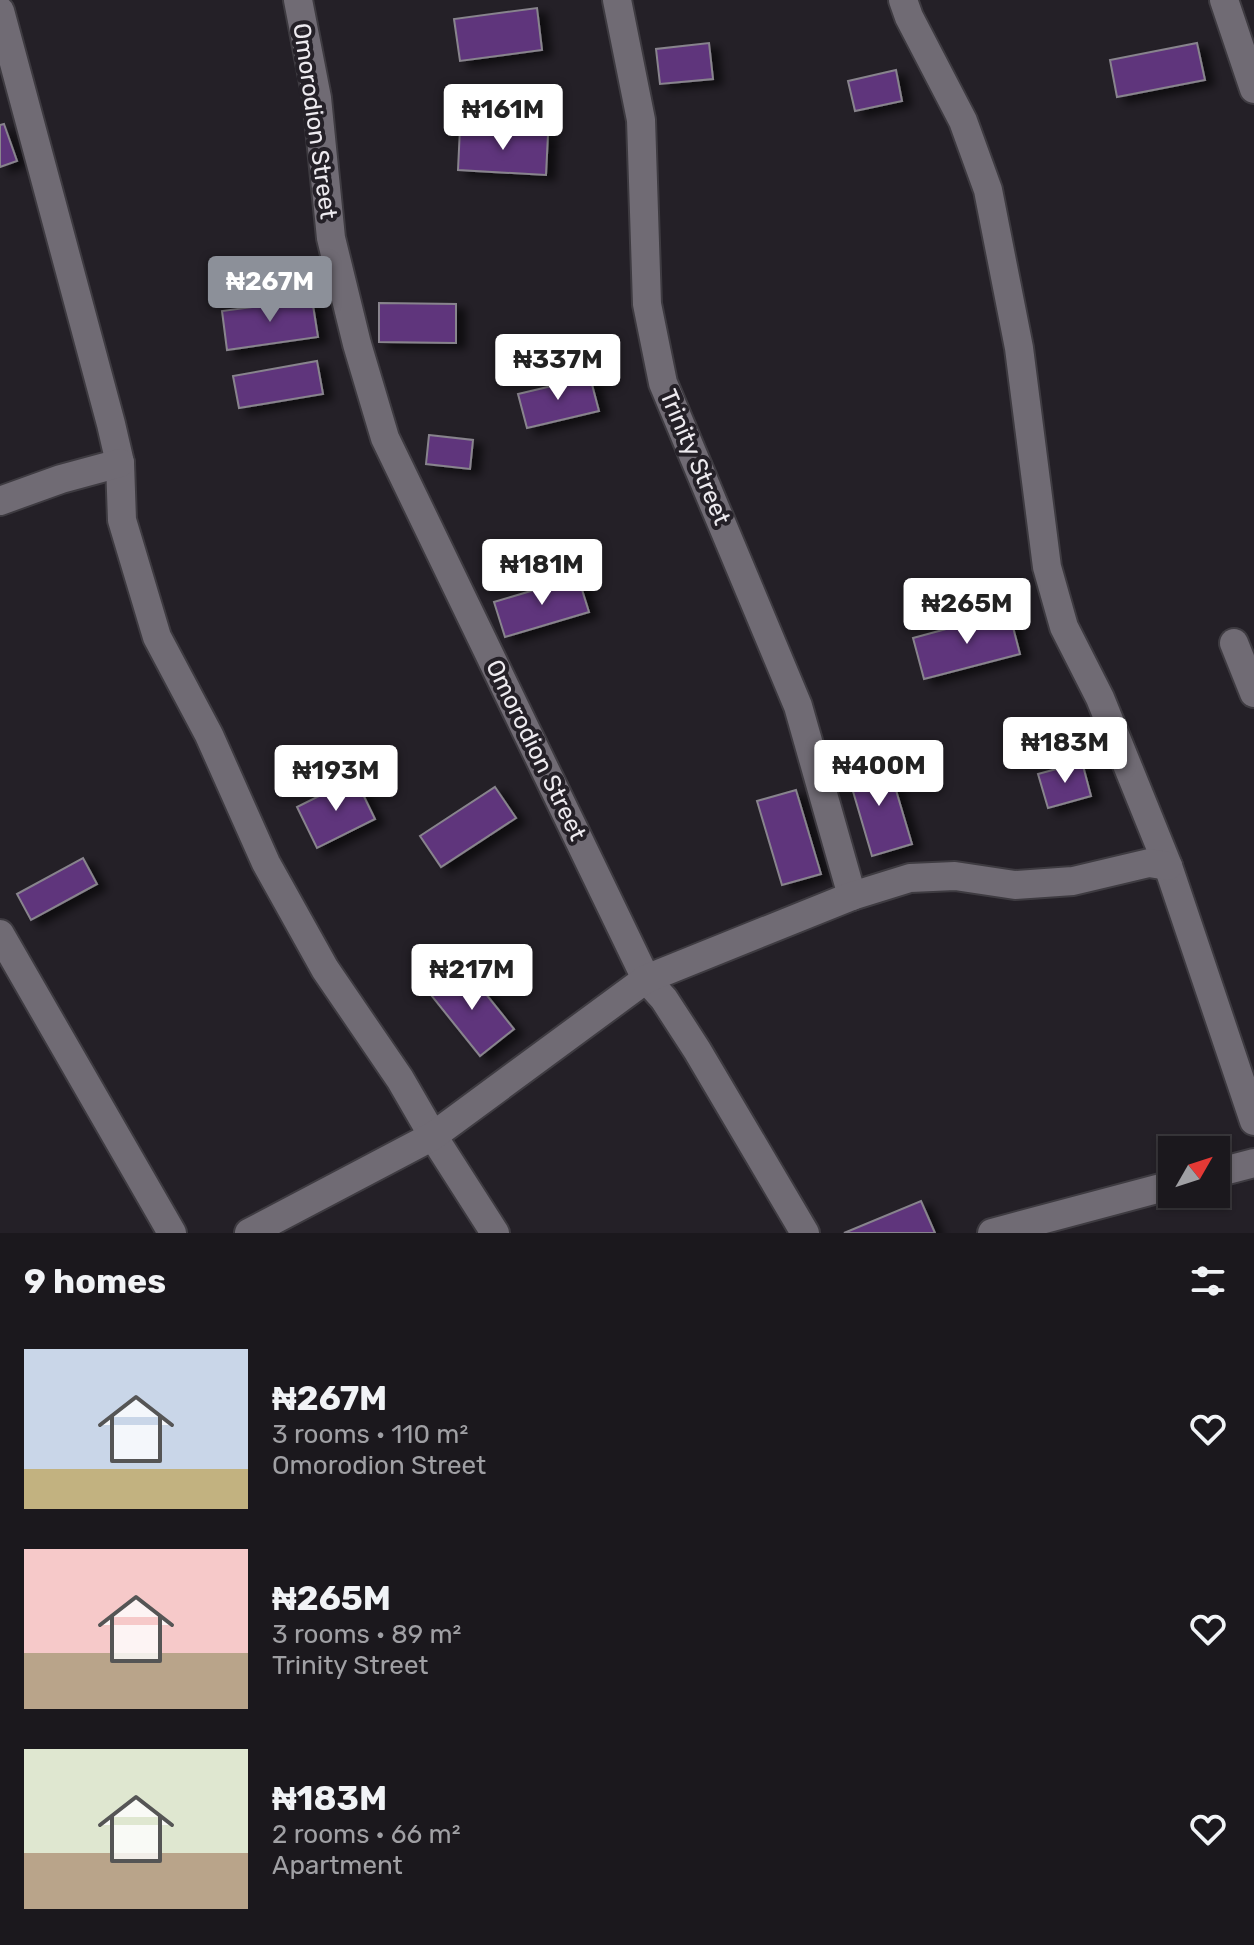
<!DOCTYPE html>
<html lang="en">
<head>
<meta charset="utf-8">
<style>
	:root { --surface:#1b181d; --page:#28252a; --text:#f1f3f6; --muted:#a0a0a4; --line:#39373b; --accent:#8c9099 }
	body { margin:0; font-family:Rubik,sans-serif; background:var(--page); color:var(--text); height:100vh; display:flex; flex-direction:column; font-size:30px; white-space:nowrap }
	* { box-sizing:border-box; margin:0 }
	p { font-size:26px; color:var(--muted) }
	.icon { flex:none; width:44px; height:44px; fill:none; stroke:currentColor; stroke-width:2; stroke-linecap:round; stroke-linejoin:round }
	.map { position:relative; height:1233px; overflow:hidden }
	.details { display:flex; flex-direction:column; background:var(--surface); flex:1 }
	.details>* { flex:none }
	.needle { width:52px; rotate:51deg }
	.tools { position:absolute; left:1158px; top:1136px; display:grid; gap:16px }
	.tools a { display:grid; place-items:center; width:72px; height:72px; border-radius:0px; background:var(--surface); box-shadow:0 2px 6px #0004,0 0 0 2px var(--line); font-size:40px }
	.price { position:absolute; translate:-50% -68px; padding:0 18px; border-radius:8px; background:#fff; color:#222; font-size:26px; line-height:52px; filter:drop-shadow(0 2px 4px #0008) }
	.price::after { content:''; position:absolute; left:50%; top:48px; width:24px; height:18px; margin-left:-12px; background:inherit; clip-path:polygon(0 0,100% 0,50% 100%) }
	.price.on { background:var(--accent); color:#fff }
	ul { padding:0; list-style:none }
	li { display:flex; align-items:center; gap:24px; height:200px; padding:0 24px }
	li span { display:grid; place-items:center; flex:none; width:224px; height:160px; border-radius:0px; color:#555 }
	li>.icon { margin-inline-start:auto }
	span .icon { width:96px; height:96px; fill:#fffc; stroke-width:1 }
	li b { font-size:34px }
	h2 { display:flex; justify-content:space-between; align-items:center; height:96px; padding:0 24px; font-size:34px }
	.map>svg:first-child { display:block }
</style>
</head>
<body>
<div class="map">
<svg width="1254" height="1233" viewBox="0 0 1254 1233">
	<defs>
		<filter id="shadow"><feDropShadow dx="9" dy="5" stdDeviation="4" flood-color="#0009"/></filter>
	</defs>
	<rect width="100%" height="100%" fill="#242027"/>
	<g fill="#5e357b" stroke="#88848d" stroke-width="2" filter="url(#shadow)">
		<polygon points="537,8 542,50 460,61 454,19"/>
		<polygon points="709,43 713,79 660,84 656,49"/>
		<polygon points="1197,43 1205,80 1117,97 1110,60"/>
		<polygon points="896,70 902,101 855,111 848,81"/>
		<polygon points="4,124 17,161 0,167 0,125"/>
		<polygon points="460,128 548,134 546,175 458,170"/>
		<polygon points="312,299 318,337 227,350 222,311"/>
		<polygon points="379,303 456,304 456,343 379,342"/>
		<polygon points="317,361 323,394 239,408 233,376"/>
		<polygon points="590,377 599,411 527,428 518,394"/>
		<polygon points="429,435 473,440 470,469 426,464"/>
		<polygon points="578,577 589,612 505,637 494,602"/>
		<polygon points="1009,612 1020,654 924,679 913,638"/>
		<polygon points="887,760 912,844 872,856 847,771"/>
		<polygon points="1082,762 1091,796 1048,808 1038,774"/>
		<polygon points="355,778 375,819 317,848 297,807"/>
		<polygon points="495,787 516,818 441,867 420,836"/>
		<polygon points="796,790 821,874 782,885 757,801"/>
		<polygon points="83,858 97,884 31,920 17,894"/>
		<polygon points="465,968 514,1029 480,1056 431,995"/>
		<polygon points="921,1201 935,1233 844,1233"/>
	</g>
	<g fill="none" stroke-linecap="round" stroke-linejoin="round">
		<defs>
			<g id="street">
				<polyline points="298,0 317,98 331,238 357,344 385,438 646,979 664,999 697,1050 805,1233"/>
				<polyline points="617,0 641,120 647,304 663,383 798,706 852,896"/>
				<polyline points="903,0 909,17 963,121 988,190 1019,348 1047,567 1064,627 1100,698 1168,866 1254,1121"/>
				<polyline points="1224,0 1254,89"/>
				<polyline points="0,11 111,424 120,463 122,520 157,637 209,735 266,863 325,969 400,1079 433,1136 495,1233"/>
				<polyline points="0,501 61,479 120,463"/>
				<polyline points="1234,643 1254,693"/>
				<polyline points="0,934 172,1233"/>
				<polyline points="1216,1173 1254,1163"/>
				<polyline points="249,1233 433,1136 646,979 852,896 910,878 955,876 1015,885 1073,881 1149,863 1168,866"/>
				<polyline points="992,1233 1172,1185"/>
			</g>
		</defs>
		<use href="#street" stroke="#3e3b41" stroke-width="32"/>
		<use href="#street" stroke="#706b74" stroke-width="28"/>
	</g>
	<g text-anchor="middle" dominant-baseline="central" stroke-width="8" stroke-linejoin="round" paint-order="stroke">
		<g font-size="24" fill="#edeaef" stroke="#242027">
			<text transform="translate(315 121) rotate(82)">Omorodion Street</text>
			<text transform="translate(695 457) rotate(67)">Trinity Street</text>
			<text transform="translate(536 750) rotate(64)">Omorodion Street</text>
		</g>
	</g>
</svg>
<div class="tools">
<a><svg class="needle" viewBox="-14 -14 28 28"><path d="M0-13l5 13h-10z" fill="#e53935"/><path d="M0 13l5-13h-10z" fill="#a0a0a4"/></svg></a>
</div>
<b class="price" style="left:503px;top:152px">₦161M</b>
<b class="price on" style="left:270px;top:324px">₦267M</b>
<b class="price" style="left:558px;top:402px">₦337M</b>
<b class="price" style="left:542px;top:607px">₦181M</b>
<b class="price" style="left:967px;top:646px">₦265M</b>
<b class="price" style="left:1065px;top:785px">₦183M</b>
<b class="price" style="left:879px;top:808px">₦400M</b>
<b class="price" style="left:336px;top:813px">₦193M</b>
<b class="price" style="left:472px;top:1012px">₦217M</b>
</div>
<section class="details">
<h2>9 homes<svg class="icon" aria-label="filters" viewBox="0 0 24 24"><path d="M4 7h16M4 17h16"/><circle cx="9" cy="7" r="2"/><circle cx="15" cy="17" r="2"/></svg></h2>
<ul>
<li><span style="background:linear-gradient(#c9d6e8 75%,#c2b280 0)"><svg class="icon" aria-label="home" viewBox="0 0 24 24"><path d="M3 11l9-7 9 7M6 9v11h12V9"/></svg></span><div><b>₦267M</b><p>3 rooms · 110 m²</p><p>Omorodion Street</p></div><svg class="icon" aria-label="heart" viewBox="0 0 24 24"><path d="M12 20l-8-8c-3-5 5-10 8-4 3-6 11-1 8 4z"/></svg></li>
<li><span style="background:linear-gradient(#f6c9c9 65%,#b9a48a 0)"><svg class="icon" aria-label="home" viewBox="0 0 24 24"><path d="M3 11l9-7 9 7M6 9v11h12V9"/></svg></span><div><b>₦265M</b><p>3 rooms · 89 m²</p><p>Trinity Street</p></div><svg class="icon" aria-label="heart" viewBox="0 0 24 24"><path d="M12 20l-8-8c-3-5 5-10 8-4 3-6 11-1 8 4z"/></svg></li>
<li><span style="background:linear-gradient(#dfe7d0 65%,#b9a48a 0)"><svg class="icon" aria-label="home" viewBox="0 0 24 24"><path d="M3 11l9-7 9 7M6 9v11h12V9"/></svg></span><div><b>₦183M</b><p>2 rooms · 66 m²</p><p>Apartment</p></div><svg class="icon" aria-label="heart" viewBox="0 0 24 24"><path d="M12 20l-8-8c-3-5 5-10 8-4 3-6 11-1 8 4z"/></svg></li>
</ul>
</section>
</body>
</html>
